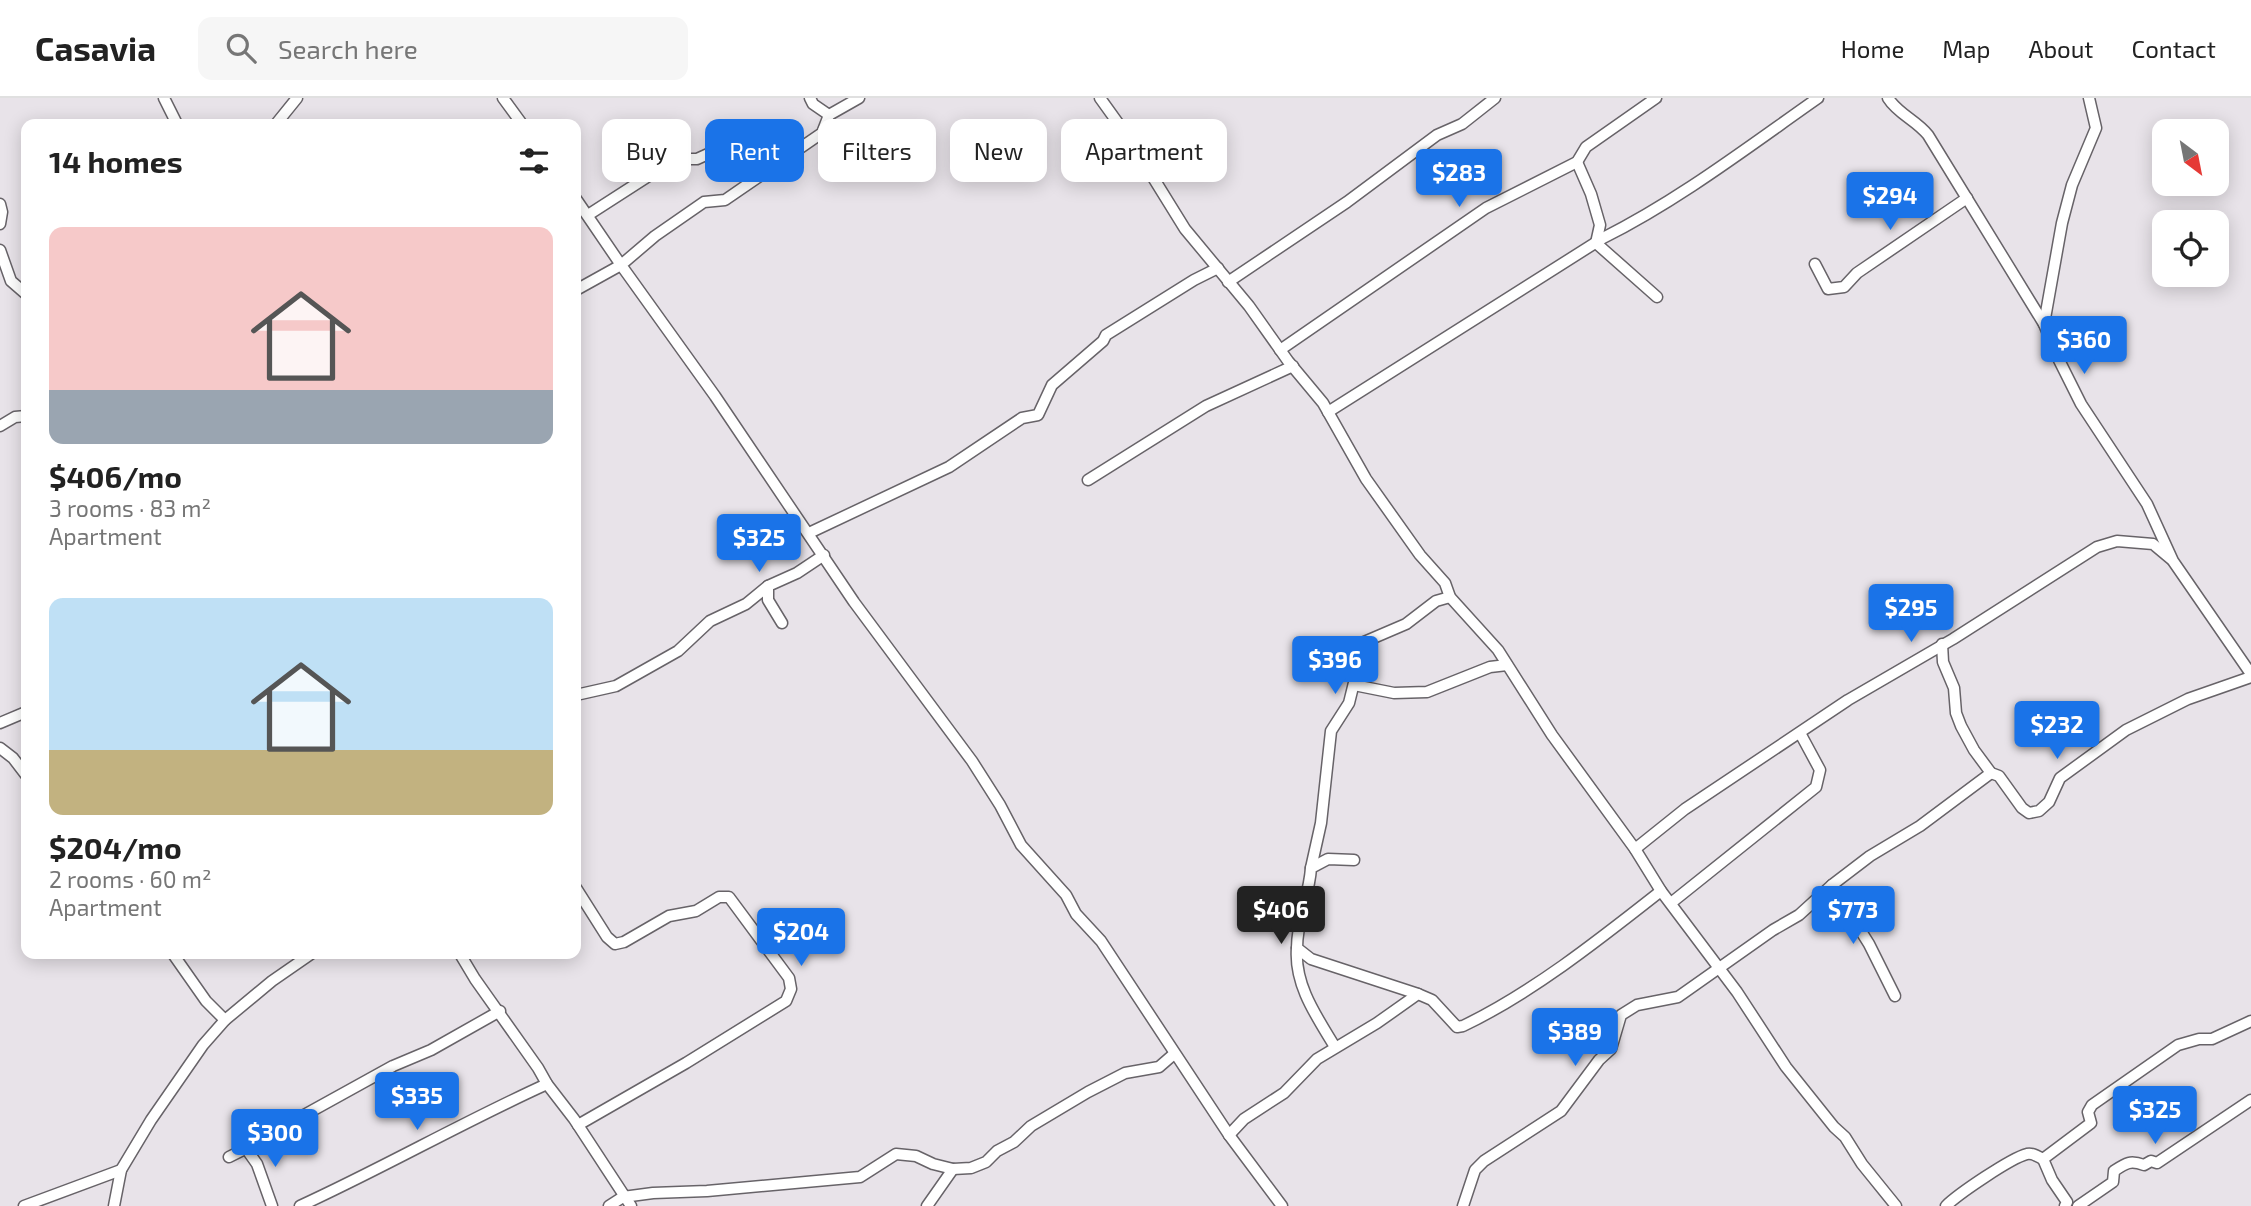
<!DOCTYPE html>
<html lang="en">
<head>
<meta charset="utf-8">
<style>
	:root { --surface:#fff; --page:#f6f6f6; --text:#222; --muted:#767676; --line:#e0e0e0; --accent:#1a73e8 }
	body { margin:0; font-family:"Exo 2",sans-serif; background:var(--page); color:var(--text); height:100vh; display:flex; flex-direction:column; font-size:26px; white-space:nowrap }
	* { box-sizing:border-box; margin:0 }
	p { font-size:23px; color:var(--muted) }
	.icon { flex:none; width:38px; height:38px; fill:none; stroke:currentColor; stroke-width:2; stroke-linecap:round; stroke-linejoin:round }
	.map { position:relative; flex:1; overflow:hidden }
	.drawer { position:absolute; left:21px; top:21px; width:560px; height:840px; display:flex; flex-direction:column; background:var(--surface); border-radius:14px; box-shadow:0 4px 18px #0003 }
	.drawer>* { flex:none }
	.top-card { position:absolute; left:602px; top:21px; width:665px; height:63px; display:flex; gap:14px }
	.needle { width:46px; rotate:148deg }
	.controls { position:absolute; left:2152px; top:21px; display:grid; gap:14px }
	.controls a { display:grid; place-items:center; width:77px; height:77px; border-radius:14px; background:var(--surface); box-shadow:0 4px 18px #0003; font-size:35px }
	.price { position:absolute; translate:-50% -60px; padding:0 16px; border-radius:7px; background:var(--accent); color:#fff; font-size:23px; line-height:46px; filter:drop-shadow(0 2px 4px #0008) }
	.price::after { content:''; position:absolute; left:50%; top:42px; width:21px; height:16px; margin-left:-10px; background:inherit; clip-path:polygon(0 0,100% 0,50% 100%) }
	.price.on { background:#222; color:#fff }
	ul { padding:0; list-style:none }
	li { display:grid; align-content:center; gap:14px; height:371px; padding:0 28px }
	li span { display:grid; place-items:center; height:217px; border-radius:14px; color:#555 }
	li>.icon { margin-inline-start:auto }
	span .icon { width:126px; height:126px; fill:#fffc; stroke-width:1 }
	li b { font-size:30px }
	h2 { display:flex; justify-content:space-between; align-items:center; height:84px; padding:0 28px; font-size:30px }
	.pill { padding:0 24px; border-radius:14px; background:var(--surface); box-shadow:0 4px 18px #0003; font-size:24px; line-height:63px }
	.pill.on { background:var(--accent); color:#fff }
	header { display:flex; align-items:center; gap:42px; box-sizing:border-box; height:98px; padding:0 35px; background:var(--surface); border-bottom:2px solid var(--line) }
	header strong { font-size:33px }
	nav { display:flex; gap:38px; margin-inline-start:auto; font-size:24px }
	.search { width:490px; height:63px; background:var(--page); display:flex; align-items:center; gap:18px; box-sizing:border-box; padding:0 24px; border-radius:14px; color:var(--muted); font-size:26px }
	.map>svg:first-child { display:block }
</style>
</head>
<body>
<header>
<strong>Casavia</strong>
<div class="search"><svg class="icon" aria-label="search" viewBox="0 0 24 24"><circle cx="10" cy="10" r="6"/><path d="M15 15l6 6"/></svg>Search here</div>
<nav><a>Home</a><a>Map</a><a>About</a><a>Contact</a></nav>
</header>
<div class="map">
<svg width="2251" height="1108" viewBox="0 0 2251 1108">
	<rect width="100%" height="100%" fill="#e8e3e9"/>
	<g fill="none" stroke-linecap="round" stroke-linejoin="round">
		<defs>
			<g id="street">
				<polyline points="164,0 177,26"/>
				<polyline points="503,0 522,26"/>
				<polyline points="810,0 813,6 829,17"/>
				<polyline points="859,0 829,17 822,35 725,102 704,104 655,138 621,167 715,298 854,504 972,663 1000,707 1021,747 1066,797 1076,816 1101,843 1229,1037 1282,1108"/>
				<polyline points="1100,0 1128,39 1185,131 1249,208 1288,263 1323,305 1366,381 1420,457 1445,485 1450,499 1498,552 1552,637 1635,751 1661,793 1737,894 1786,969 1834,1029 1845,1039 1862,1066 1896,1108"/>
				<path d="M1888,0C1898,16 1916,22 1928,37L2044,226L2059,262L2081,306L2147,406L2173,463L2251,576"/>
				<polyline points="276,26 297,0"/>
				<polyline points="1577,64 1591,96 1600,127 1596,145 1657,199"/>
				<polyline points="576,101 621,167 576,192"/>
				<polyline points="0,106 2,114 0,126"/>
				<polyline points="588,117 675,61 697,61 741,41 784,61"/>
				<polyline points="0,152 11,183 26,196"/>
				<polyline points="1815,166 1828,191 1844,189 1857,175 1967,100"/>
				<polyline points="1228,184 1347,104 1437,37 1462,26 1495,0"/>
				<polyline points="2044,226 2062,125 2072,87 2096,30 2089,0"/>
				<polyline points="1280,252 1486,110 1577,64 1586,49 1656,0"/>
				<path d="M1328,314L1603,140C1679,102 1748,49 1818,0"/>
				<polyline points="0,328 15,319 26,318"/>
				<polyline points="1088,382 1206,308 1293,268"/>
				<polyline points="809,435 949,369 1022,320 1038,317 1052,287 1103,243 1106,237 1194,182 1218,170"/>
				<polyline points="782,525 768,502 768,488 797,475 824,457"/>
				<polyline points="1942,546 1943,564 1954,590 1956,615 1961,628 1974,652 1991,675 1999,678 2022,710 2029,715 2039,713 2049,704 2060,680 2126,632 2188,601 2251,579"/>
				<polyline points="1354,587 1394,595 1427,594 1490,569 1507,567"/>
				<polyline points="576,597 616,588 678,553 710,523 746,506 768,488"/>
				<polyline points="0,625 26,614"/>
				<polyline points="0,650 13,660 26,677"/>
				<polyline points="1635,751 1685,711 1848,602 1953,541 2097,449 2117,443 2153,446 2171,461"/>
				<path d="M1354,762L1328,761L1311,770C1309,799 1297,820 1297,850L1311,861L1418,896"/>
				<polyline points="1311,770 1321,725 1331,633 1349,605 1364,544 1406,526 1436,503 1450,499"/>
				<polyline points="1832,787 1869,846 1895,898"/>
				<polyline points="576,790 607,839 615,846 624,844 669,818 696,813 719,799 729,799 789,880 791,891 786,903 686,965 578,1027"/>
				<polyline points="1671,805 1816,689 1820,672 1800,635"/>
				<path d="M1297,850C1294,887 1317,919 1335,949"/>
				<polyline points="173,856 206,903 225,922"/>
				<polyline points="460,856 475,881 538,970 547,986 574,1021 631,1108"/>
				<path d="M1229,1037L1244,1021L1284,995L1317,961L1377,925L1418,896L1432,902L1457,929L1463,928C1532,895 1600,841 1661,793"/>
				<polyline points="245,1049 257,1066 272,1108"/>
				<polyline points="229,1059 267,1040 279,1031 393,968 431,952 500,913"/>
				<polyline points="2043,1061 2052,1082 2067,1104 2065,1108"/>
				<polyline points="24,1108 121,1072"/>
				<polyline points="114,1108 121,1072 151,1022 203,947 225,922 272,883 311,856"/>
				<path d="M300,1108C383,1070 463,1024 547,986"/>
				<polyline points="609,1108 623,1099 653,1095 707,1093 860,1079 896,1056 916,1058 933,1066 953,1071 971,1070 986,1064 997,1053 1014,1044 1031,1028 1088,994 1125,975 1159,969 1174,956"/>
				<polyline points="927,1108 953,1071"/>
				<polyline points="1463,1108 1475,1072 1484,1063 1561,1013 1599,962 1611,951 1621,917 1637,907 1678,899 1773,832 1799,817 1832,787 1870,758 1920,728 1991,675"/>
				<path d="M1946,1108C1958,1096 2011,1060 2027,1056C2033,1055 2037,1058 2043,1061L2091,1025L2088,1014L2092,1007L2178,947L2199,941H2212L2251,923"/>
				<path d="M2078,1108L2113,1084L2114,1073C2126,1065 2130,1062 2144,1067L2151,1063L2157,1065L2251,1002"/>
			</g>
		</defs>
		<use href="#street" stroke="#676368" stroke-width="13"/>
		<use href="#street" stroke="#fff" stroke-width="10"/>
	</g>
</svg>
<div class="controls">
<a><svg class="needle" viewBox="-14 -14 28 28"><path d="M0-13l5 13h-10z" fill="#e53935"/><path d="M0 13l5-13h-10z" fill="#767676"/></svg></a>
<a><svg class="icon" aria-label="locate" viewBox="0 0 24 24"><circle cx="12" cy="12" r="6"/><path d="M12 2v4M12 18v4M2 12h4M18 12h4"/></svg></a>
</div>
<b class="price" style="left:1459px;top:111px">$283</b>
<b class="price" style="left:1890px;top:134px">$294</b>
<b class="price" style="left:2084px;top:278px">$360</b>
<b class="price" style="left:759px;top:476px">$325</b>
<b class="price" style="left:1911px;top:546px">$295</b>
<b class="price" style="left:1335px;top:598px">$396</b>
<b class="price" style="left:2057px;top:663px">$232</b>
<b class="price on" style="left:1281px;top:848px">$406</b>
<b class="price" style="left:1853px;top:848px">$773</b>
<b class="price" style="left:801px;top:870px">$204</b>
<b class="price" style="left:1575px;top:970px">$389</b>
<b class="price" style="left:417px;top:1034px">$335</b>
<b class="price" style="left:2155px;top:1048px">$325</b>
<b class="price" style="left:275px;top:1071px">$300</b>
<div class="top-card">
<a class="pill">Buy</a>
<a class="pill on">Rent</a>
<a class="pill">Filters</a>
<a class="pill">New</a>
<a class="pill">Apartment</a>
</div>
<section class="drawer">
<h2>14 homes<svg class="icon" aria-label="filters" viewBox="0 0 24 24"><path d="M4 7h16M4 17h16"/><circle cx="9" cy="7" r="2"/><circle cx="15" cy="17" r="2"/></svg></h2>
<ul>
<li><span style="background:linear-gradient(#f6c9c9 75%,#9aa5b1 0)"><svg class="icon" aria-label="home" viewBox="0 0 24 24"><path d="M3 11l9-7 9 7M6 9v11h12V9"/></svg></span><div><b>$406/mo</b><p>3 rooms · 83 m²</p><p>Apartment</p></div></li>
<li><span style="background:linear-gradient(#bfe0f5 70%,#c2b280 0)"><svg class="icon" aria-label="home" viewBox="0 0 24 24"><path d="M3 11l9-7 9 7M6 9v11h12V9"/></svg></span><div><b>$204/mo</b><p>2 rooms · 60 m²</p><p>Apartment</p></div></li>
</ul>
</section>
</div>
</body>
</html>
